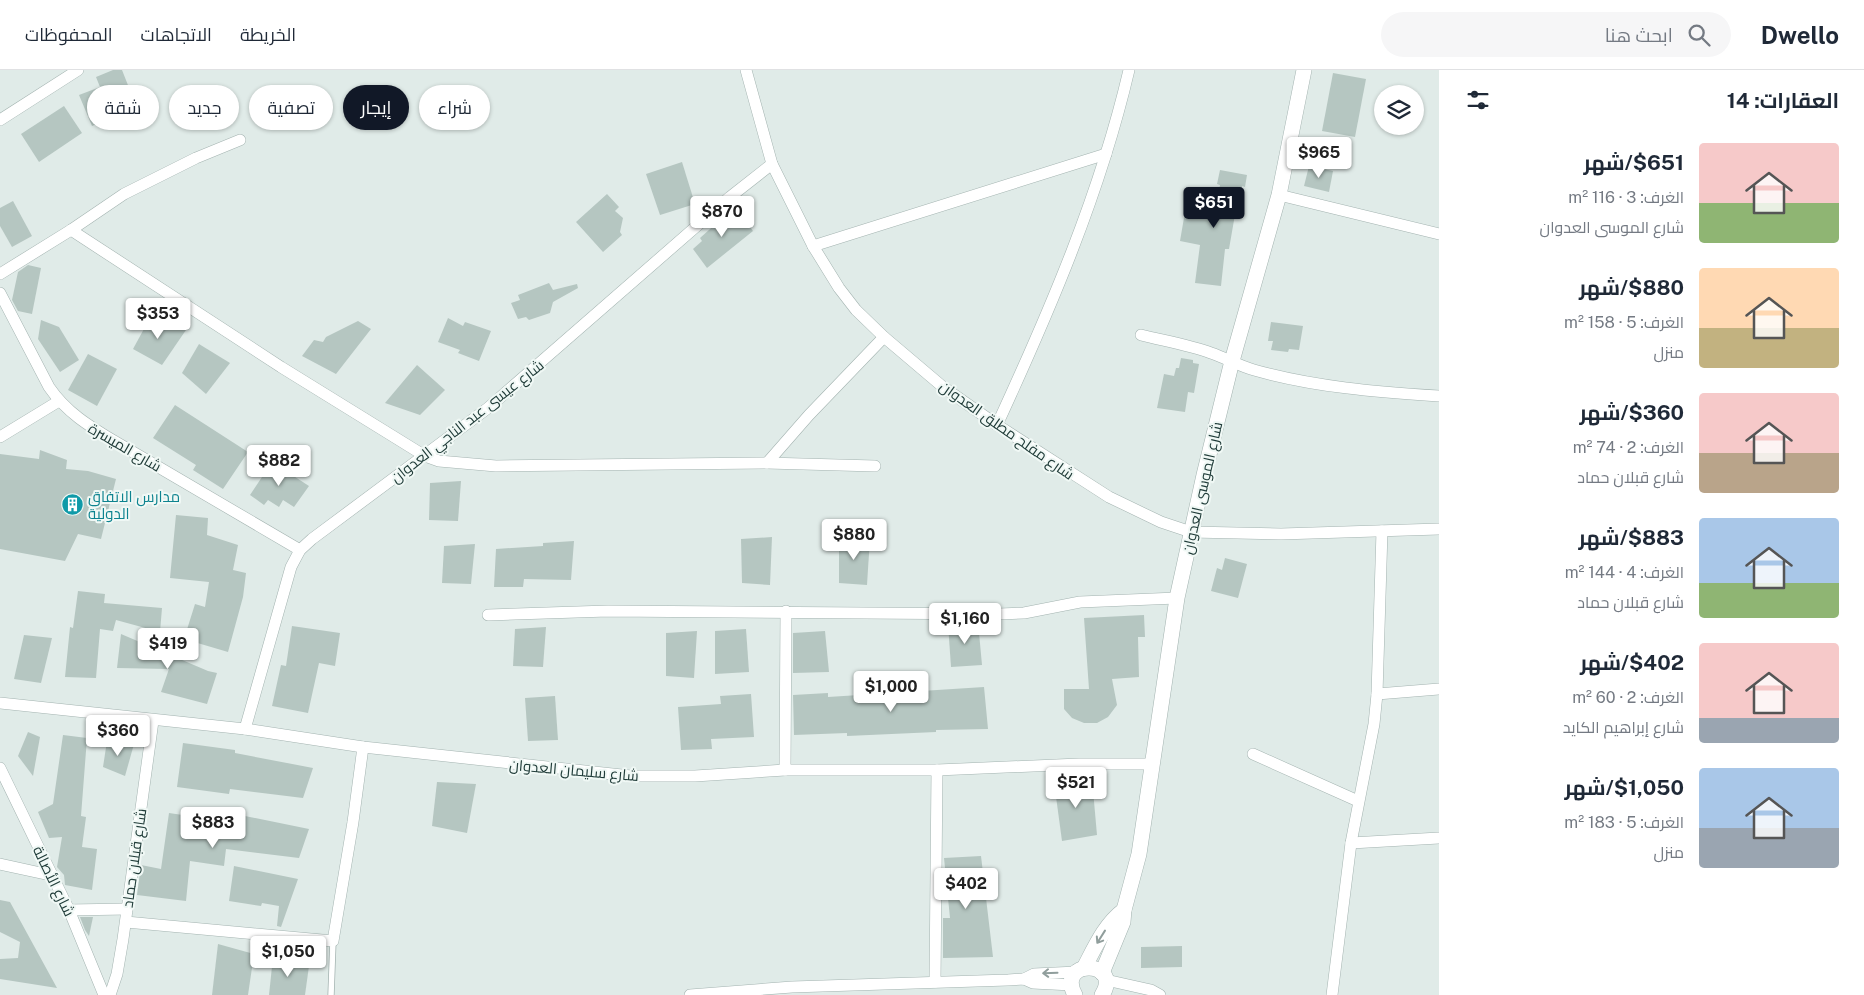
<!DOCTYPE html>
<html lang="ar">
<head>
<meta charset="utf-8">
<style>
	:root { --surface:#fff; --page:#f6f6f7; --text:#1f2937; --muted:#747a83; --line:#e0e1e3; --accent:#111827 }
	body { margin:0; font-family:"Public Sans",Cairo,sans-serif; background:var(--page); color:var(--text); direction:rtl; height:100vh; display:flex; flex-direction:column; font-size:19px; white-space:nowrap }
	* { box-sizing:border-box; margin:0 }
	p { font-size:16px; color:var(--muted) }
	.icon { flex:none; width:28px; height:28px; fill:none; stroke:currentColor; stroke-width:2; stroke-linecap:round; stroke-linejoin:round }
	.map { position:relative; flex:1; overflow:hidden; direction:ltr }
	.drawer { display:flex; flex-direction:column; background:var(--surface); width:425px }
	.drawer>* { flex:none }
	.guide { position:absolute; left:15px; top:15px; width:475px; height:45px; direction:rtl; display:flex; gap:10px }
	.tools { position:absolute; left:1374px; top:15px; display:grid; gap:10px }
	.tools a { display:grid; place-items:center; width:50px; height:50px; border-radius:50%; background:var(--surface); box-shadow:0 1px 4px #0004; font-size:25px }
	.price { position:absolute; translate:-50% -42px; padding:0 11px; border-radius:5px; background:#fff; color:#222; font-size:16px; line-height:32px; filter:drop-shadow(0 1px 2px #0008) }
	.price::after { content:''; position:absolute; left:50%; top:30px; width:15px; height:11px; margin-left:-8px; background:inherit; clip-path:polygon(0 0,100% 0,50% 100%) }
	.price.active { background:var(--accent); color:#fff }
	ul { padding:0; list-style:none }
	li { display:flex; align-items:center; gap:15px; height:125px; padding:0 25px }
	li span { display:grid; place-items:center; flex:none; width:140px; height:100px; border-radius:5px; color:#555 }
	li>.icon { margin-inline-start:auto }
	span .icon { width:60px; height:60px; fill:#fffc; stroke-width:1 }
	li b { font-size:21px }
	h2 { display:flex; justify-content:space-between; align-items:center; height:60px; padding:0 25px; font-size:21px }
	.tag { padding:0 18px; border-radius:22px; background:var(--surface); box-shadow:0 1px 4px #0004; font-size:18px; line-height:45px }
	.tag.active { background:var(--accent); color:#fff }
	header { display:flex; align-items:center; gap:30px; box-sizing:border-box; height:70px; padding:0 25px; background:var(--surface); border-bottom:1px solid var(--line) }
	header strong { font-size:24px }
	nav { display:flex; gap:28px; margin-inline-start:auto; font-size:18px }
	.search { width:350px; height:45px; background:var(--page); display:flex; align-items:center; gap:12px; box-sizing:border-box; padding:0 18px; border-radius:28px; color:var(--muted); font-size:19px }
	main { display:flex; flex:1; min-height:0 }
	.map>svg:first-child { display:block }
</style>
</head>
<body>
<header>
<strong>Dwello</strong>
<div class="search"><svg class="icon" aria-label="search" viewBox="0 0 24 24"><circle cx="10" cy="10" r="6"/><path d="M15 15l6 6"/></svg>ابحث هنا</div>
<nav><a>الخريطة</a><a>الاتجاهات</a><a>المحفوظات</a></nav>
</header>
<main>
<section class="drawer">
<h2>العقارات: 14<svg class="icon" aria-label="filters" viewBox="0 0 24 24"><path d="M4 7h16M4 17h16"/><circle cx="9" cy="7" r="2"/><circle cx="15" cy="17" r="2"/></svg></h2>
<ul>
<li><span style="background:linear-gradient(#f6c9c9 60%,#8fb573 0)"><svg class="icon" aria-label="home" viewBox="0 0 24 24"><path d="M3 11l9-7 9 7M6 9v11h12V9"/></svg></span><div><b>$651/شهر</b><p>الغرف: 3 · 116 m²</p><p>شارع الموسى العدوان</p></div></li>
<li><span style="background:linear-gradient(#ffd9b3 60%,#c2b280 0)"><svg class="icon" aria-label="home" viewBox="0 0 24 24"><path d="M3 11l9-7 9 7M6 9v11h12V9"/></svg></span><div><b>$880/شهر</b><p>الغرف: 5 · 158 m²</p><p>منزل</p></div></li>
<li><span style="background:linear-gradient(#f6c9c9 60%,#b9a48a 0)"><svg class="icon" aria-label="home" viewBox="0 0 24 24"><path d="M3 11l9-7 9 7M6 9v11h12V9"/></svg></span><div><b>$360/شهر</b><p>الغرف: 2 · 74 m²</p><p>شارع قبلان حماد</p></div></li>
<li><span style="background:linear-gradient(#a9c7e8 65%,#8fb573 0)"><svg class="icon" aria-label="home" viewBox="0 0 24 24"><path d="M3 11l9-7 9 7M6 9v11h12V9"/></svg></span><div><b>$883/شهر</b><p>الغرف: 4 · 144 m²</p><p>شارع قبلان حماد</p></div></li>
<li><span style="background:linear-gradient(#f6c9c9 75%,#9aa5b1 0)"><svg class="icon" aria-label="home" viewBox="0 0 24 24"><path d="M3 11l9-7 9 7M6 9v11h12V9"/></svg></span><div><b>$402/شهر</b><p>الغرف: 2 · 60 m²</p><p>شارع إبراهيم الكايد</p></div></li>
<li><span style="background:linear-gradient(#a9c7e8 60%,#9aa5b1 0)"><svg class="icon" aria-label="home" viewBox="0 0 24 24"><path d="M3 11l9-7 9 7M6 9v11h12V9"/></svg></span><div><b>$1,050/شهر</b><p>الغرف: 5 · 183 m²</p><p>منزل</p></div></li>
</ul>
</section>
<div class="map">
<svg width="1439" height="925" viewBox="0 0 1439 925">
	<rect width="100%" height="100%" fill="#e0ebe8"/>
	<g fill="#b5c6c1">
		<polygon points="113,0 122,0 137,38 92,56 79,25 100,17 96,7"/>
		<polygon points="1333,3 1366,9 1355,67 1322,61"/>
		<polygon points="64,36 82,63 39,92 21,64"/>
		<polygon points="682,92 695,134 660,145 646,104"/>
		<polygon points="1309,96 1333,101 1329,122 1304,116"/>
		<polygon points="1220,100 1247,105 1245,117 1242,116 1237,133 1229,179 1225,179 1221,216 1195,213 1200,175 1180,171 1185,142 1214,147 1220,115 1217,114"/>
		<polygon points="607,124 619,137 615,141 623,148 620,162 622,165 603,182 576,152"/>
		<polygon points="13,131 32,166 12,177 0,156 0,138"/>
		<polygon points="739,141 753,161 707,198 693,179 702,171 700,168 728,143 732,147"/>
		<polygon points="28,195 41,198 32,244 18,241 12,230 18,202"/>
		<polygon points="549,213 553,220 577,214 578,218 553,232 550,243 529,250 526,247 518,249 511,233 520,230 518,225"/>
		<polygon points="151,246 186,260 162,295 133,279"/>
		<polygon points="448,248 463,256 465,252 491,261 479,291 458,283 460,280 438,272"/>
		<polygon points="41,250 59,257 79,290 60,302 38,269"/>
		<polygon points="358,251 371,259 336,304 302,286 314,270 323,272 326,267"/>
		<polygon points="1271,252 1303,256 1299,280 1289,279 1288,282 1271,280 1273,271 1268,271"/>
		<polygon points="199,274 230,293 206,324 182,303"/>
		<polygon points="88,284 117,299 97,336 68,320"/>
		<polygon points="1181,288 1193,290 1193,293 1199,294 1194,323 1188,322 1185,342 1157,338 1164,304 1174,306 1176,298 1179,298"/>
		<polygon points="417,295 445,320 420,345 385,333"/>
		<polygon points="175,335 248,382 223,419 193,400 196,395 153,368"/>
		<polygon points="40,380 67,390 66,399 88,401 116,409 101,469 78,464 65,491 0,479 0,384 39,389"/>
		<polygon points="272,392 309,416 294,437 283,430 279,437 268,430 264,435 250,425"/>
		<polygon points="461,411 458,451 429,450 430,413"/>
		<polygon points="176,445 208,448 207,465 238,475 233,500 246,503 243,527 228,582 184,569 195,534 205,537 209,512 170,508"/>
		<polygon points="772,467 770,515 742,513 741,469"/>
		<polygon points="870,468 867,515 839,513 839,470"/>
		<polygon points="574,471 571,510 524,509 523,517 494,517 496,479 543,476 543,473"/>
		<polygon points="475,474 471,514 442,513 444,476"/>
		<polygon points="1225,488 1247,494 1238,528 1211,521 1217,498 1222,500"/>
		<polygon points="78,521 105,524 104,533 162,538 160,562 116,550 113,561 100,559 96,608 65,607 70,557 73,558"/>
		<polygon points="1144,545 1145,567 1138,567 1139,607 1112,609 1117,635 1108,647 1097,653 1084,653 1072,648 1064,639 1064,619 1089,619 1084,548"/>
		<polygon points="978,552 982,595 951,597 948,554"/>
		<polygon points="292,556 340,563 335,596 319,593 308,643 272,636 281,595 286,596"/>
		<polygon points="546,557 543,597 513,596 515,559"/>
		<polygon points="746,559 749,602 715,604 715,561"/>
		<polygon points="697,561 694,608 666,606 666,563"/>
		<polygon points="825,561 829,602 793,603 793,563"/>
		<polygon points="121,564 208,601 217,603 207,634 161,622 169,599 117,598"/>
		<polygon points="24,565 52,568 41,613 14,609"/>
		<polygon points="984,617 988,659 936,660 936,662 847,666 847,663 794,665 793,625 828,623 828,627"/>
		<polygon points="751,624 754,667 711,669 712,679 681,680 678,637 721,634 720,626"/>
		<polygon points="555,626 558,670 528,671 525,628"/>
		<polygon points="28,662 40,667 33,706 18,686"/>
		<polygon points="63,665 87,668 81,746 86,747 82,777 97,779 92,820 65,815 64,805 57,797 62,767 49,768 38,742 53,734"/>
		<polygon points="107,671 134,674 125,706 103,697"/>
		<polygon points="183,673 235,680 235,683 313,698 303,728 230,719 229,724 177,717"/>
		<polygon points="1092,709 1097,765 1062,771 1054,712"/>
		<polygon points="437,712 476,714 467,763 432,756"/>
		<polygon points="169,743 244,754 245,746 309,759 299,788 226,779 224,796 190,791 186,831 137,825 141,795 161,799"/>
		<polygon points="981,786 993,887 943,888 943,848 950,848 944,788"/>
		<polygon points="234,796 298,809 281,857 277,856 279,836 262,833 261,836 229,831"/>
		<polygon points="0,830 10,832 57,918 0,909 0,889 18,888 20,872 0,862"/>
		<polygon points="80,847 93,847 89,866 85,860"/>
		<polygon points="218,874 254,884 248,925 212,925"/>
		<polygon points="1182,876 1182,897 1141,898 1141,877"/>
		<polygon points="273,887 309,896 305,925 269,925"/>
	</g>
	<g fill="none" stroke-linecap="round" stroke-linejoin="round">
		<defs>
			<polyline id="service" points="331,925 333,871"/>
			<g id="minor">
				<polyline points="746,0 772,94 813,176 839,218 856,240 884,267 943,317 997,355 1109,427 1161,452 1191,462 1281,464 1439,459"/>
				<polyline points="0,50 78,0"/>
				<polyline points="1279,125 1439,164"/>
				<polyline points="71,160 281,297 425,386 439,391 496,396 767,393 875,396"/>
				<polyline points="813,176 1106,84"/>
				<polyline points="0,204 71,160 124,124 196,88 240,70"/>
				<path d="M0,223L49,317C66,342 89,356 114,371L300,480"/>
				<path d="M1141,265C1165,271 1189,275 1211,283C1226,288 1239,296 1254,300C1314,317 1377,322 1439,326"/>
				<path d="M997,355C1050,240 1100,124 1129,0"/>
				<polyline points="0,367 59,331"/>
				<polyline points="767,393 809,345 884,267"/>
				<polyline points="488,545 608,541 1000,544 1024,543 1080,532 1177,528"/>
				<polyline points="1377,624 1439,619"/>
				<polyline points="0,633 245,659 363,677 631,706 695,706 785,700 937,700 1079,694 1152,694"/>
				<polyline points="245,659 291,497 300,480 312,469 488,338 730,127 772,94"/>
				<polyline points="1253,684 1358,731"/>
				<polyline points="0,698 69,840 104,925"/>
				<polyline points="785,700 786,541"/>
				<polyline points="1351,773 1439,768"/>
				<polyline points="0,794 50,805"/>
				<polyline points="69,840 127,839"/>
				<polyline points="126,852 333,871 353,752 363,677"/>
				<polyline points="1024,909 1034,904 1077,902"/>
				<polyline points="1106,910 1151,920 1160,925"/>
				<polyline points="935,912 937,700"/>
				<polyline points="110,925 117,904 123,869 153,651"/>
				<polyline points="690,925 792,917 1008,910 1024,909 1033,913 1072,915"/>
				<polyline points="1332,925 1351,773 1374,654 1377,624 1382,461"/>
			</g>
			<g id="tertiary">
				<path d="M1084,898C1095,877 1105,854 1124,840"/>
				<polyline points="1102,903 1123,852 1124,840 1139,784 1177,528 1204,405 1232,291 1279,125 1304,0"/>
				<path d="M1075,925C1055,888 1124,890 1102,925"/>
			</g>
		</defs>
		<use href="#service" stroke="#a3b3b0" stroke-width="7"/>
		<use href="#minor" stroke="#a3b3b0" stroke-width="12"/>
		<use href="#tertiary" stroke="#a3b3b0" stroke-width="16"/>
		<use href="#service" stroke="#fff" stroke-width="5.5"/>
		<use href="#minor" stroke="#fff" stroke-width="11"/>
		<use href="#tertiary" stroke="#fff" stroke-width="15"/>
	</g>
	<defs><path id="oneway-shaft" d="M-6 0H5M1.5-3L5.5 0L1.5 3" fill="none" stroke-width="1.6" stroke-linecap="round" stroke-linejoin="round" transform="scale(1.25)"/></defs>
	<g stroke="#909e9c">
		<use href="#oneway-shaft" transform="translate(1101 867) rotate(122)"/>
		<use href="#oneway-shaft" transform="translate(1050 903) rotate(178)"/>
	</g>
	<defs>
		<symbol id="building-disc" viewBox="-11 -11 22 22"><circle r="9.5" fill="#0f9aa8" stroke="#f0f8f5"/><path d="M-4-6H4V6H1V3H-1V6H-4ZM-2.5-4.3h1.7v1.8h-1.7ZM.8-4.3h1.7v1.8H.8ZM-2.5-1h1.7V.8h-1.7ZM.8-1h1.7V.8H.8Z" fill="#fff"/></symbol>
	</defs>
	<g fill-rule="evenodd">
		<use href="#building-disc" x="60" y="422" width="25" height="25"/>
	</g>
	<g text-anchor="middle" dominant-baseline="central" stroke-width="4" stroke-linejoin="round" paint-order="stroke">
		<g font-size="15" fill="#203c39" stroke="#f0f8f5">
			<text transform="translate(467 351) rotate(-38)">شارع عيسى عبد الناجي العدوان</text>
			<text transform="translate(1007 360) rotate(35)">شارع مفلح مطلق العدوان</text>
			<text transform="translate(125 377) rotate(30)">شارع الميسرة</text>
			<text transform="translate(1202 418) rotate(-77)">شارع الموسى العدوان</text>
			<text transform="translate(574 700) rotate(5)">شارع سليمان العدوان</text>
			<text transform="translate(134 788) rotate(-82)">شارع قبلان حماد</text>
			<text transform="translate(54 811) rotate(64)">شارع الأصالة</text>
		</g>
		<g font-size="15" fill="#0d838f" stroke="#f0f8f5" text-anchor="start">
			<text x="88" y="426">مدارس الاتفاق<tspan x="88" dy="17">الدولية</tspan></text>
		</g>
	</g>
</svg>
<div class="tools">
<a><svg class="icon" aria-label="layers" viewBox="0 0 24 24"><path d="M12 4l9 5-9 5-9-5zM3 14l9 5 9-5"/></svg></a>
</div>
<b class="price" style="left:1319px;top:109px">$965</b>
<b class="price active" style="left:1214px;top:159px">$651</b>
<b class="price" style="left:722px;top:168px">$870</b>
<b class="price" style="left:158px;top:270px">$353</b>
<b class="price" style="left:279px;top:417px">$882</b>
<b class="price" style="left:854px;top:491px">$880</b>
<b class="price" style="left:965px;top:575px">$1,160</b>
<b class="price" style="left:168px;top:600px">$419</b>
<b class="price" style="left:891px;top:643px">$1,000</b>
<b class="price" style="left:118px;top:687px">$360</b>
<b class="price" style="left:1076px;top:739px">$521</b>
<b class="price" style="left:213px;top:779px">$883</b>
<b class="price" style="left:966px;top:840px">$402</b>
<b class="price" style="left:288px;top:908px">$1,050</b>
<div class="guide">
<a class="tag">شراء</a>
<a class="tag active">إيجار</a>
<a class="tag">تصفية</a>
<a class="tag">جديد</a>
<a class="tag">شقة</a>
</div>
</div>
</main>
</body>
</html>
